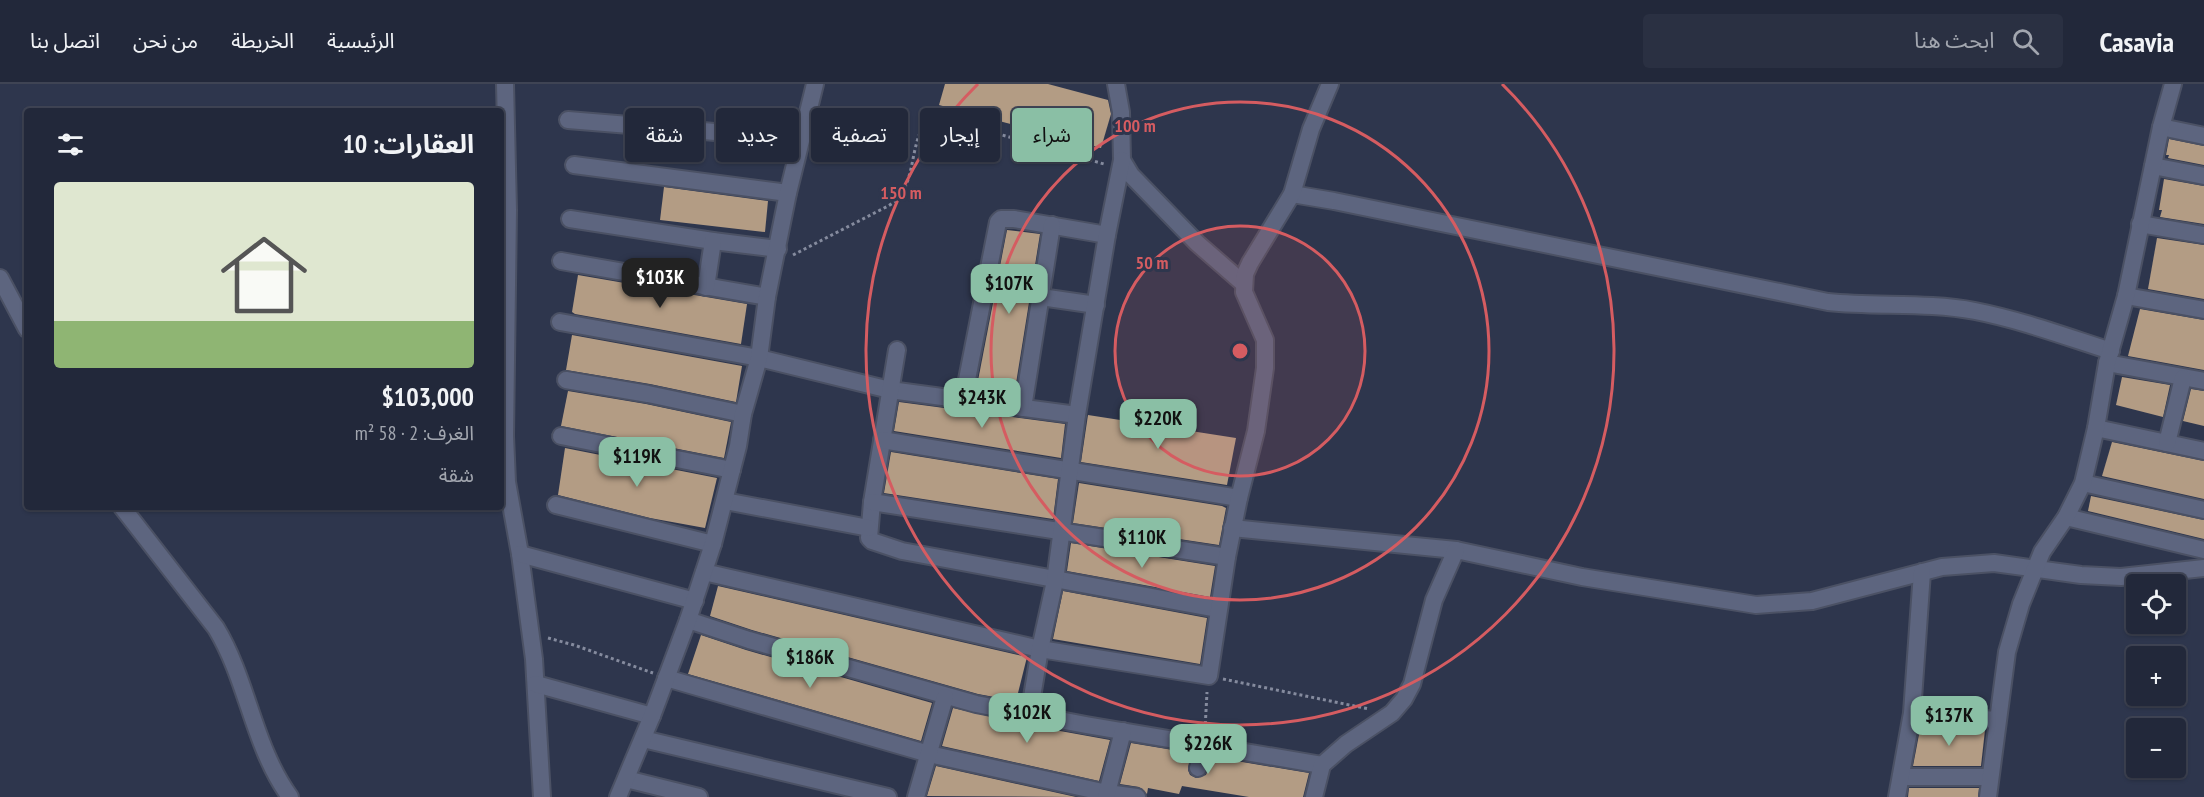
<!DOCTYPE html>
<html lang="ar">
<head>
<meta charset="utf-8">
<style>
	:root { --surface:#22283a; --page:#2a3042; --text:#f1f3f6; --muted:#a2a6af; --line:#3f4454; --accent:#8abfa5 }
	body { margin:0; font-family:"PT Sans Narrow","Noto Sans Arabic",sans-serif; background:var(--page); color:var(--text); direction:rtl; height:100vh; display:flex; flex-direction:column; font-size:22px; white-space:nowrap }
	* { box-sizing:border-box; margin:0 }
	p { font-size:20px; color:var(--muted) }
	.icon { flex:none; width:33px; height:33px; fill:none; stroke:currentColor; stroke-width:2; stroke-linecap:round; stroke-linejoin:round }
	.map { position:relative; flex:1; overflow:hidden; direction:ltr }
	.side { position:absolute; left:24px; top:24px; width:480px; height:402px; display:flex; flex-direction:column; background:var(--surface); border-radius:6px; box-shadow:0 2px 4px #0004,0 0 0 2px var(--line); direction:rtl }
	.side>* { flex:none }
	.banner { position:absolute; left:522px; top:24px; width:570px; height:54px; direction:rtl; display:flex; gap:12px }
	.controls { position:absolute; left:2126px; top:490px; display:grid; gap:12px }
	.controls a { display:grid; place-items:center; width:60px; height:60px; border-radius:6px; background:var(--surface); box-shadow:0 2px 4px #0004,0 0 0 2px var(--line); font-size:30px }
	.price { position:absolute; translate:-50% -51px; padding:0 14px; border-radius:12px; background:var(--accent); color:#111; font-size:20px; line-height:39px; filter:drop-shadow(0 2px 3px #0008) }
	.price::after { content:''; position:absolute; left:50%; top:36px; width:18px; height:14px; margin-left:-9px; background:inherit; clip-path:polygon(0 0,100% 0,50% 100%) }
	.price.current { background:#222; color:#fff }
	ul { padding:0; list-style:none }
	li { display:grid; align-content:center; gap:12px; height:318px; padding:0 30px }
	li span { display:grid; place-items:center; height:186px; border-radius:6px; color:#555 }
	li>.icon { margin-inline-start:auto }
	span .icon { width:108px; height:108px; fill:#fffc; stroke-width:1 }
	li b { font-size:26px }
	h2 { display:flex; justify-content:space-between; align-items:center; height:72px; padding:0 30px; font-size:26px }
	.chip { padding:0 21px; border-radius:6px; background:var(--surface); box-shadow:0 2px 4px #0004,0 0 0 2px var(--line); font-size:21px; line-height:54px }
	.chip.current { background:var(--accent); color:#111 }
	header { display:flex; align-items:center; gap:36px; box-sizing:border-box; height:84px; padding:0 30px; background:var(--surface); border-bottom:2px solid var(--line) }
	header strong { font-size:28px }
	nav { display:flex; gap:33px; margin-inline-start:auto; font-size:21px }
	.search { width:420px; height:54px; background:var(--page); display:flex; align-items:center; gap:15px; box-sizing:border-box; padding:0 21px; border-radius:6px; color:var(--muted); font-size:22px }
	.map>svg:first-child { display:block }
</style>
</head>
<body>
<header>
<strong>Casavia</strong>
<div class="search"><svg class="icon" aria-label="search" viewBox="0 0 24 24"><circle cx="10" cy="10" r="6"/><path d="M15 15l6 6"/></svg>ابحث هنا</div>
<nav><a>الرئيسية</a><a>الخريطة</a><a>من نحن</a><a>اتصل بنا</a></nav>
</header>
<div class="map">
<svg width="2204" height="713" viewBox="0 0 2204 713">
	<rect width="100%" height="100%" fill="#2e364d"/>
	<g fill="#b39c84">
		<polygon points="945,0 1048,0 1108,16 1111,30 1101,64 939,21"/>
		<polygon points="2169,55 2204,62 2204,81 2168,74 2169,71 2166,71"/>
		<polygon points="2164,95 2204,102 2204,140 2160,133 2162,126 2159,126"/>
		<polygon points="664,103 768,117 765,148 660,136"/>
		<polygon points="1007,146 1040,150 1014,312 976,307"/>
		<polygon points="2157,154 2204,161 2204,215 2148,205"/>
		<polygon points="578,191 747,220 741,260 575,230 572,228"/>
		<polygon points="2140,225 2204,236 2204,286 2128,272"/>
		<polygon points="572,251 742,282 736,318 650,300 566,286"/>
		<polygon points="2122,293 2170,301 2163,333 2116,321"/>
		<polygon points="2191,305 2204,307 2204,342 2183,337"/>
		<polygon points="568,307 646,320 731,338 724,374 561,342"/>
		<polygon points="899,318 1065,340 1061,374 894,347"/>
		<polygon points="1088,331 1236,354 1227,401 1081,378"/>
		<polygon points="2112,358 2204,377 2204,415 2102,392"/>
		<polygon points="565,364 717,394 705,444 650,434 558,411"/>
		<polygon points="891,368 1058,395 1053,435 884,409"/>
		<polygon points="1079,399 1222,422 1226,424 1219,461 1073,439"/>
		<polygon points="2091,412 2204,436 2204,455 2088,427"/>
		<polygon points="1071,459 1215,482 1210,513 1067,487"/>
		<polygon points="718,502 1027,573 1016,617 978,610 752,546 710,532"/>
		<polygon points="1063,507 1207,534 1200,580 1053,555"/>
		<polygon points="701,551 746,566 932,619 921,657 688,590"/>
		<polygon points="953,624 1027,641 1110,656 1099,697 942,662"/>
		<polygon points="1921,640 1985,646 1981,682 1913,682"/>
		<polygon points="1131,659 1191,669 1188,686 1190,691 1196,694 1206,691 1212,673 1309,689 1303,713 1249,713 1182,702 1179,710 1148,704 1147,710 1139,703 1120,700"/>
		<polygon points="936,682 1076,713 927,712"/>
		<polygon points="1909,704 1979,704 1978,713 1908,713"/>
	</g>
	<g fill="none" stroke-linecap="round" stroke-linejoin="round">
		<defs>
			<g id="minor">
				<polyline points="505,0 508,126 505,352 507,398 520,470 534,575 542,713"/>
				<polyline points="1116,0 1121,28 1122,76 1131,91 1197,159 1244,200"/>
				<polyline points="568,36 801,55"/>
				<polyline points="2161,43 2204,52"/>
				<polyline points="574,81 788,109"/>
				<polyline points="2153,82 2204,92"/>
				<path d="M1292,110L1334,117L1828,218C1877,223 1927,218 1975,227C2021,236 2067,253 2111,267"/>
				<polyline points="570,135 713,157 778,165"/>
				<polyline points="2140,140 2204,151"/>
				<polyline points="561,177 767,213"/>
				<polyline points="0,194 27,245"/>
				<polyline points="706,203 713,157"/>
				<polyline points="2126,212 2204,226"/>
				<polyline points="1041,213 1096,221"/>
				<polyline points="560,238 759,274 890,306 1077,331"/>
				<polyline points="897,266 872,418 869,454 872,457 902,467 1217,525"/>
				<polyline points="2107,279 2204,297"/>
				<polyline points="566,296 648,310 743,330"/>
				<polyline points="963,316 998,138 1001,135 1014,135 1107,151"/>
				<polyline points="1023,324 1052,141"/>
				<polyline points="2096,344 2204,367"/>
				<polyline points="561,352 732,386"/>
				<polyline points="882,356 1239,414"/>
				<polyline points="2167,359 2183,294"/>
				<polyline points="2083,399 2204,426"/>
				<polyline points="725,417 869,444"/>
				<polyline points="872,418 1227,473"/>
				<polyline points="556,421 713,460"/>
				<path d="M122,423L216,544C248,597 253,662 290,713"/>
				<polyline points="2066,433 2204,466"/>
				<polyline points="1232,444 1456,466 1582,493 1756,521 1812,517 1942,483 1994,479 2081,491 2121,493 2204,484"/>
				<polyline points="520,470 695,517"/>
				<polyline points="704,488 1040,565 1209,592 1227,473 1239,414 1256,347 1265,284 1265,256 1244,208 1245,190 1250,179 1292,110 1311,45 1330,0"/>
				<polyline points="688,536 749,556 976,620 1086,641 1322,681"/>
				<polyline points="666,594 929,670 1107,709 1137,713"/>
				<polyline points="536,600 652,632"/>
				<polyline points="1912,629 1996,636"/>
				<polyline points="1029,631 1040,565 1055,497 1077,331 1107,151 1122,76"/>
				<polyline points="643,655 888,713"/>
				<polyline points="1198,684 1204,660"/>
				<polyline points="1901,693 1990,693"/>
				<polyline points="626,695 699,713"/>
				<polyline points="916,713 945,613"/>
				<polyline points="1106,713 1123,647"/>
				<polyline points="1314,713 1322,681 1346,660 1392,629 1404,615 1412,600 1434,516 1456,466"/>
				<polyline points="1897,713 1912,629 1922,488"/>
				<polyline points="1988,713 2007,568 2021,520 2042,468 2066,433 2083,399 2096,344 2107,279 2126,212 2161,43 2173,0"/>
			</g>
			<polyline id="tertiary" points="618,713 652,632 688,536 713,460 738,362 743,330 759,274 767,213 788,109 815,0"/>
		</defs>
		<use href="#minor" stroke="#4b5164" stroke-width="20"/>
		<use href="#tertiary" stroke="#4b5164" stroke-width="20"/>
		<g stroke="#858b9e" stroke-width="3" stroke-dasharray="3 3" stroke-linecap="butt">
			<path d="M793,171L888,122C920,104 906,57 930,34L946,35L1104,80"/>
			<polyline points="548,554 574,561 653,589"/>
			<polyline points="1223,595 1369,625"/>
			<polyline points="1205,646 1207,608"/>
		</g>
		<use href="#minor" stroke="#5d657f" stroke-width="16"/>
		<use href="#tertiary" stroke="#5d657f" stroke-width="16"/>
	</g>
	<circle cx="1240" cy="267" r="125" fill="#d55c61" fill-opacity=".12"/>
	<g fill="none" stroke="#d55c61" stroke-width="3">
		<circle cx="1240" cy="267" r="125"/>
		<circle cx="1240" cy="267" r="249"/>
		<path d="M1502 0A374 374 0 1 1 978 0"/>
	</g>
	<circle cx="1240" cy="267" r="9" fill="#d55c61" stroke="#2e364d" stroke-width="3"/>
	<g font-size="18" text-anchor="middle" font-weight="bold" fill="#d55c61" stroke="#2e364d" stroke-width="6" stroke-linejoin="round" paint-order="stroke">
		<text x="1135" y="48">100 m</text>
		<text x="901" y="115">150 m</text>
		<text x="1152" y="185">50 m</text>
	</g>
</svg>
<div class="controls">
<a><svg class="icon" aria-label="locate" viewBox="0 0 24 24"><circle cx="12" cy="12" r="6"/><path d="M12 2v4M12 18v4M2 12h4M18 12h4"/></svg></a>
<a>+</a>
<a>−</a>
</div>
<b class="price current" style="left:660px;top:225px">$103K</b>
<b class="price" style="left:1009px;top:231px">$107K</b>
<b class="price" style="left:982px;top:345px">$243K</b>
<b class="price" style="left:1158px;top:366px">$220K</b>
<b class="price" style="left:637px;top:404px">$119K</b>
<b class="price" style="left:1142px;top:485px">$110K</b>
<b class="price" style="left:810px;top:605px">$186K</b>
<b class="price" style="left:1027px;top:660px">$102K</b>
<b class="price" style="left:1949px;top:663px">$137K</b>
<b class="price" style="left:1208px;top:691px">$226K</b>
<div class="banner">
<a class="chip current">شراء</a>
<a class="chip">إيجار</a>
<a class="chip">تصفية</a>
<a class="chip">جديد</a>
<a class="chip">شقة</a>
</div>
<section class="side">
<h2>العقارات: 10<svg class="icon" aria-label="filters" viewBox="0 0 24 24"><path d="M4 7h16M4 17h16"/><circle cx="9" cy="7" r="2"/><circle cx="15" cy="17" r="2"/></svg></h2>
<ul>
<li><span style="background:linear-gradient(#dfe7d0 75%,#8fb573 0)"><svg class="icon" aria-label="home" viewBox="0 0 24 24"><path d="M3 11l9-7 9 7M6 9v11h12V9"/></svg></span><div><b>$103,000</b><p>الغرف: 2 · 58 m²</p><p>شقة</p></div></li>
</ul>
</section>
</div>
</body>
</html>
